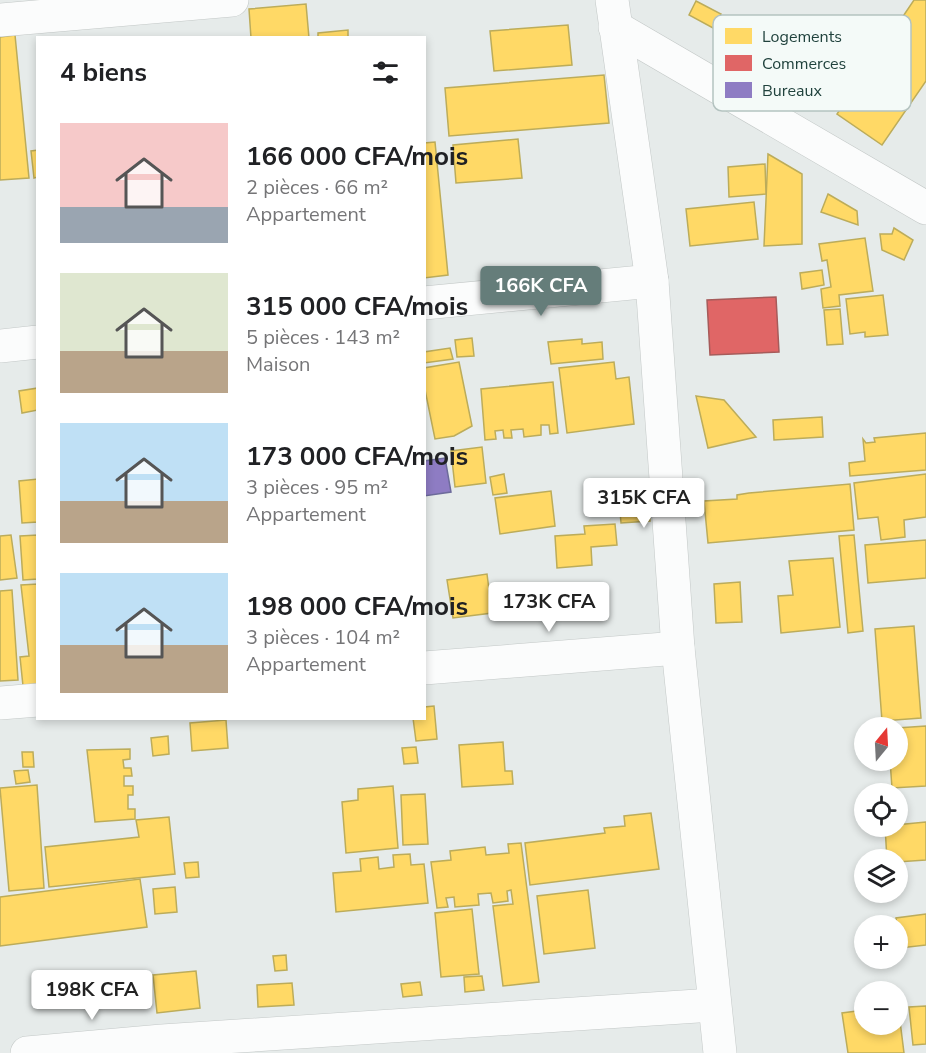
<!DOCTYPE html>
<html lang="fr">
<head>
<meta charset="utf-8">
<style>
	:root { --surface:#fff; --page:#f2f2f2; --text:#202124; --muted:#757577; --accent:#657d7a }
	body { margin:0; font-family:"Nunito Sans",sans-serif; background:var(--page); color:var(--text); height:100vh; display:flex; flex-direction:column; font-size:22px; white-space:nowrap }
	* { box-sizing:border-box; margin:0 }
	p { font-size:20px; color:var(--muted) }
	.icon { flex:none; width:33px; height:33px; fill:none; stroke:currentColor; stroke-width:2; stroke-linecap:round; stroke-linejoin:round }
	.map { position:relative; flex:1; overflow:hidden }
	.sheet { position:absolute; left:36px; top:36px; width:390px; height:684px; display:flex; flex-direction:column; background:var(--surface); border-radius:0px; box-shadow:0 3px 9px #0003 }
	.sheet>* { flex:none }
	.needle { width:39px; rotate:18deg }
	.tools { position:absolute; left:854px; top:717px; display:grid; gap:12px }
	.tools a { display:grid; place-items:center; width:54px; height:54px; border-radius:50%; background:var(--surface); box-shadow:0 3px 9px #0003; font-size:30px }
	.price { position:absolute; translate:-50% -51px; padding:0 14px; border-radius:6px; background:#fff; color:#222; font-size:20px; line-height:39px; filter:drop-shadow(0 2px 3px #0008) }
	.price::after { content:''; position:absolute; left:50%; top:36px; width:18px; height:14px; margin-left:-9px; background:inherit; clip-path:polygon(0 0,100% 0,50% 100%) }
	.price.current { background:var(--accent); color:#fff }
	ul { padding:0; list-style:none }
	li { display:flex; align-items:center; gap:18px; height:150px; padding:0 24px }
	li span { display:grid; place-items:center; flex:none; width:168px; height:120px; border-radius:0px; color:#555 }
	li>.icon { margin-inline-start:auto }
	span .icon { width:72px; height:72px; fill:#fffc; stroke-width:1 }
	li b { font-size:26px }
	h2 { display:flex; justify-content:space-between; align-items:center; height:72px; padding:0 24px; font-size:26px }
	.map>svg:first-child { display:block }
</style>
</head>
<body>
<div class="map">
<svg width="926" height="1053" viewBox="0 0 926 1053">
	<rect width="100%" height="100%" fill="#e6ebea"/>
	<g fill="#ffd966" stroke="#bcac5a" stroke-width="1.5">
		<polygon points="914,0 926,0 926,81 882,145 837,114"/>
		<polygon points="696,1 721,14 713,28 689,15"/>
		<polygon points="306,4 309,38 251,38 249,9"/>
		<polygon points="568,25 572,65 494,71 490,31"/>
		<polygon points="348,30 348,38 318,38 318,33"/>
		<polygon points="15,35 29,178 0,180 0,37"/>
		<polygon points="604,75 609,123 449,136 445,88"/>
		<polygon points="518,139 522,178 456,183 453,145"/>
		<polygon points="435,142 448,275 424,278 424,143"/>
		<polygon points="38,150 38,177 34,178 31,151"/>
		<polygon points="768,154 802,174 802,244 764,246"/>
		<polygon points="765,164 766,194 729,197 728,167"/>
		<polygon points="828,194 857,211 858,225 821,212"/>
		<polygon points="754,202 758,239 690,246 686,209"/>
		<polygon points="894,228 913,240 904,260 882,250 880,234 892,234"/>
		<polygon points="865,238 873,291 839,295 840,306 823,308 821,289 831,287 827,260 822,261 819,244"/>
		<polygon points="822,270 824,285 802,289 800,273"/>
		<polygon points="883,295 888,335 865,337 865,332 850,334 846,299"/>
		<polygon points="840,309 843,344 827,345 824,310"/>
		<polygon points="472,338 474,356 457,357 455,340"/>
		<polygon points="582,339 582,344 602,342 603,359 551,364 548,342"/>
		<polygon points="450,348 453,359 424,363 424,352"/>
		<polygon points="459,362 472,426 454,436 435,439 424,385 424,368"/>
		<polygon points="614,362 616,379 629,377 634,424 567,433 559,368"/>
		<polygon points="553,382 558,433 550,434 549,425 541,425 541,435 524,437 523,429 511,430 512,438 504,438 503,430 495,431 496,439 485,440 481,389"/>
		<polygon points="38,388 38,410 22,413 19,391"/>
		<polygon points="696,396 724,400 756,437 708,448"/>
		<polygon points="822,417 823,437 774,440 773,420"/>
		<polygon points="926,433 926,470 850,476 849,463 865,461 863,439 866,443 875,442 874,438"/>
		<polygon points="482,447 486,483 455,487 451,451"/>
		<polygon points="504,474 507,493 493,495 490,477"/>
		<polygon points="926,474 926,517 904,520 905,537 881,540 878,517 858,519 854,483"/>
		<polygon points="38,479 38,522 22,523 19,481"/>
		<polygon points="850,484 854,530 708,543 704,501 737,499 737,495 749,493"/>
		<polygon points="647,485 650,521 621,523 618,487"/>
		<polygon points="551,491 555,526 500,534 495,498"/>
		<polygon points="615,524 617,545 591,547 592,565 557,568 555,536 585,534 584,526"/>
		<polygon points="11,535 17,578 0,580 0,536"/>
		<polygon points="38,535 38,579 23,580 20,536"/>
		<polygon points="854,535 863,631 848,633 839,536"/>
		<polygon points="926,540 926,578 868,583 865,545"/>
		<polygon points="833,558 840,627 781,633 778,596 793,595 789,561"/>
		<polygon points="487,574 492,613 453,618 447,580"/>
		<polygon points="740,582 742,622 716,623 714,584"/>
		<polygon points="38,584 38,684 23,686 20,657 29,656 21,585"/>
		<polygon points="12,590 18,680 0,681 0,591"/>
		<polygon points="914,626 921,718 882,721 875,629"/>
		<polygon points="434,706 437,739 416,741 413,718 424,718 424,707"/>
		<polygon points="226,720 228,748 192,751 190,723"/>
		<polygon points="926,726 926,786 892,788 890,760 897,760 897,728"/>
		<polygon points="168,736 169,754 153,756 151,738"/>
		<polygon points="503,742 505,771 512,771 513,784 462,787 459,745"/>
		<polygon points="416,747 418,763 404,764 402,748"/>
		<polygon points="130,749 130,759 123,760 124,768 131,768 132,776 124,776 124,786 133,786 133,795 128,795 128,809 135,809 135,819 95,822 87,750"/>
		<polygon points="22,752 33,752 34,767 23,767"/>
		<polygon points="28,770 30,782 16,784 14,771"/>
		<polygon points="37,785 44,888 9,891 0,788"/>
		<polygon points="393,786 398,848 346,853 342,802 358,800 358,789"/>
		<polygon points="425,794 428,844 403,845 401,795"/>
		<polygon points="651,813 659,869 530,885 525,843 605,833 604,828 625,826 624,816"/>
		<polygon points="169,817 175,874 49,887 45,847 139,837 136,820"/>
		<polygon points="926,822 926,860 897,862 897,860 887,860 885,826"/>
		<polygon points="521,843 539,982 503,986 493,906 513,904 511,890 507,891 508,901 493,903 491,893 478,894 479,905 455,907 454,897 446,898 448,907 437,908 431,862 451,860 450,851 485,847 486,855 509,853 508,844"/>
		<polygon points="410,854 411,865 424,864 428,903 336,912 333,873 361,871 360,859 378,857 379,869 394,867 393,855"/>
		<polygon points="198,862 199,877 186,878 184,863"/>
		<polygon points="140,879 147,927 0,946 0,897"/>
		<polygon points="175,887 177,912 155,914 153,889"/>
		<polygon points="588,890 595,948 544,954 537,896"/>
		<polygon points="472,909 479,974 441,977 435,913"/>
		<polygon points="926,914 926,945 900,948 896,918"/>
		<polygon points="286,955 287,970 275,971 273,956"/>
		<polygon points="196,971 200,1008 157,1013 153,975"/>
		<polygon points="482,976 484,990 465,992 464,977"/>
		<polygon points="420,982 422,995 403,997 401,984"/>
		<polygon points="292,983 294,1005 258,1007 257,985"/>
		<polygon points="898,1005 904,1053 848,1053 842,1013 864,1010 864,1024 897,1024"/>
		<polygon points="926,1006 926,1044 913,1045 909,1007"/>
	</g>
	<polygon fill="#e06666" stroke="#a65b5a" stroke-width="1.5" points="776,297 779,352 710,355 707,300"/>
	<polygon fill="#8e7cc3" stroke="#6d6b9b" stroke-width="1.5" points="445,458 451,492 424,496 424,461"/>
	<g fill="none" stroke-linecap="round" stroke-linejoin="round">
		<defs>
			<g id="minor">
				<polyline points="612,0 652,281 678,648 720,1053"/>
				<polyline points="0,20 232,0"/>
				<polyline points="615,27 926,208"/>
				<polyline points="424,303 652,281"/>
				<polyline points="0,346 38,342"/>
				<polyline points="424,668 678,648"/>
				<polyline points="0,703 38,700"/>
				<polyline points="27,1053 162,1041 713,1005"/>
			</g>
		</defs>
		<use href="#minor" stroke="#c3c8c7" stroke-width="34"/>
		<use href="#minor" stroke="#fbfcfc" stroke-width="33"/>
	</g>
	<rect x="713" y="15" width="198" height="96" rx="9" fill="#f4faf8" stroke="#b4c3c0" stroke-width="1.5"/>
	<rect x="725" y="28" width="27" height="16" fill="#ffd966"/>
	<rect x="725" y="55" width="27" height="16" fill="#e06666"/>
	<rect x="725" y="82" width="27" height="16" fill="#8e7cc3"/>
	<g font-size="16" fill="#20423d">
		<text x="762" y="42">Logements</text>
		<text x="762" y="69">Commerces</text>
		<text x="762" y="96">Bureaux</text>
	</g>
</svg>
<div class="tools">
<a><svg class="needle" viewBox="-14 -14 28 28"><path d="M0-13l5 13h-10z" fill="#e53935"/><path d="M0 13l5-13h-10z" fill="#757577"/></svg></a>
<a><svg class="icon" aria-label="locate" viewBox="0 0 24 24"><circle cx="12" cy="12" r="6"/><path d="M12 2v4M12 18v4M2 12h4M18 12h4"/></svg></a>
<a><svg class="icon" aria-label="layers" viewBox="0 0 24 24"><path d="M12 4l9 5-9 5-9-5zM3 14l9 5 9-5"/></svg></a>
<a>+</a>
<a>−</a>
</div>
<b class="price current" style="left:541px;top:317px">166K CFA</b>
<b class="price" style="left:644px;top:529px">315K CFA</b>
<b class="price" style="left:549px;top:633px">173K CFA</b>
<b class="price" style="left:92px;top:1021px">198K CFA</b>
<section class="sheet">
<h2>4 biens<svg class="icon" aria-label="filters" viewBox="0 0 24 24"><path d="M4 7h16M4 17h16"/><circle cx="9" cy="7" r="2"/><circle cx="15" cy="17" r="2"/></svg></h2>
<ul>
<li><span style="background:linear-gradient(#f6c9c9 70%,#9aa5b1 0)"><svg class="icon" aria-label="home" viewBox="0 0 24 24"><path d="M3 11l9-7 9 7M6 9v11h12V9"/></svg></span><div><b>166 000 CFA/mois</b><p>2 pièces · 66 m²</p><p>Appartement</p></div></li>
<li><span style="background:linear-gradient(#dfe7d0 65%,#b9a48a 0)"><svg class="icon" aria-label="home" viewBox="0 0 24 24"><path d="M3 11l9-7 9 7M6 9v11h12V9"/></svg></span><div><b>315 000 CFA/mois</b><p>5 pièces · 143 m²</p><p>Maison</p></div></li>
<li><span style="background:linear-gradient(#bfe0f5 65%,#b9a48a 0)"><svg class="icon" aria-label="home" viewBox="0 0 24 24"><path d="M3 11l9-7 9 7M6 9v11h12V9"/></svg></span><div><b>173 000 CFA/mois</b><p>3 pièces · 95 m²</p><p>Appartement</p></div></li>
<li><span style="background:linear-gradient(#bfe0f5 60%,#b9a48a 0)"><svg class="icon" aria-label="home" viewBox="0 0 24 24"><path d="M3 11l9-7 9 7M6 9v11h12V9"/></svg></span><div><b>198 000 CFA/mois</b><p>3 pièces · 104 m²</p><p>Appartement</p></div></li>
</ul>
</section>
</div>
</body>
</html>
